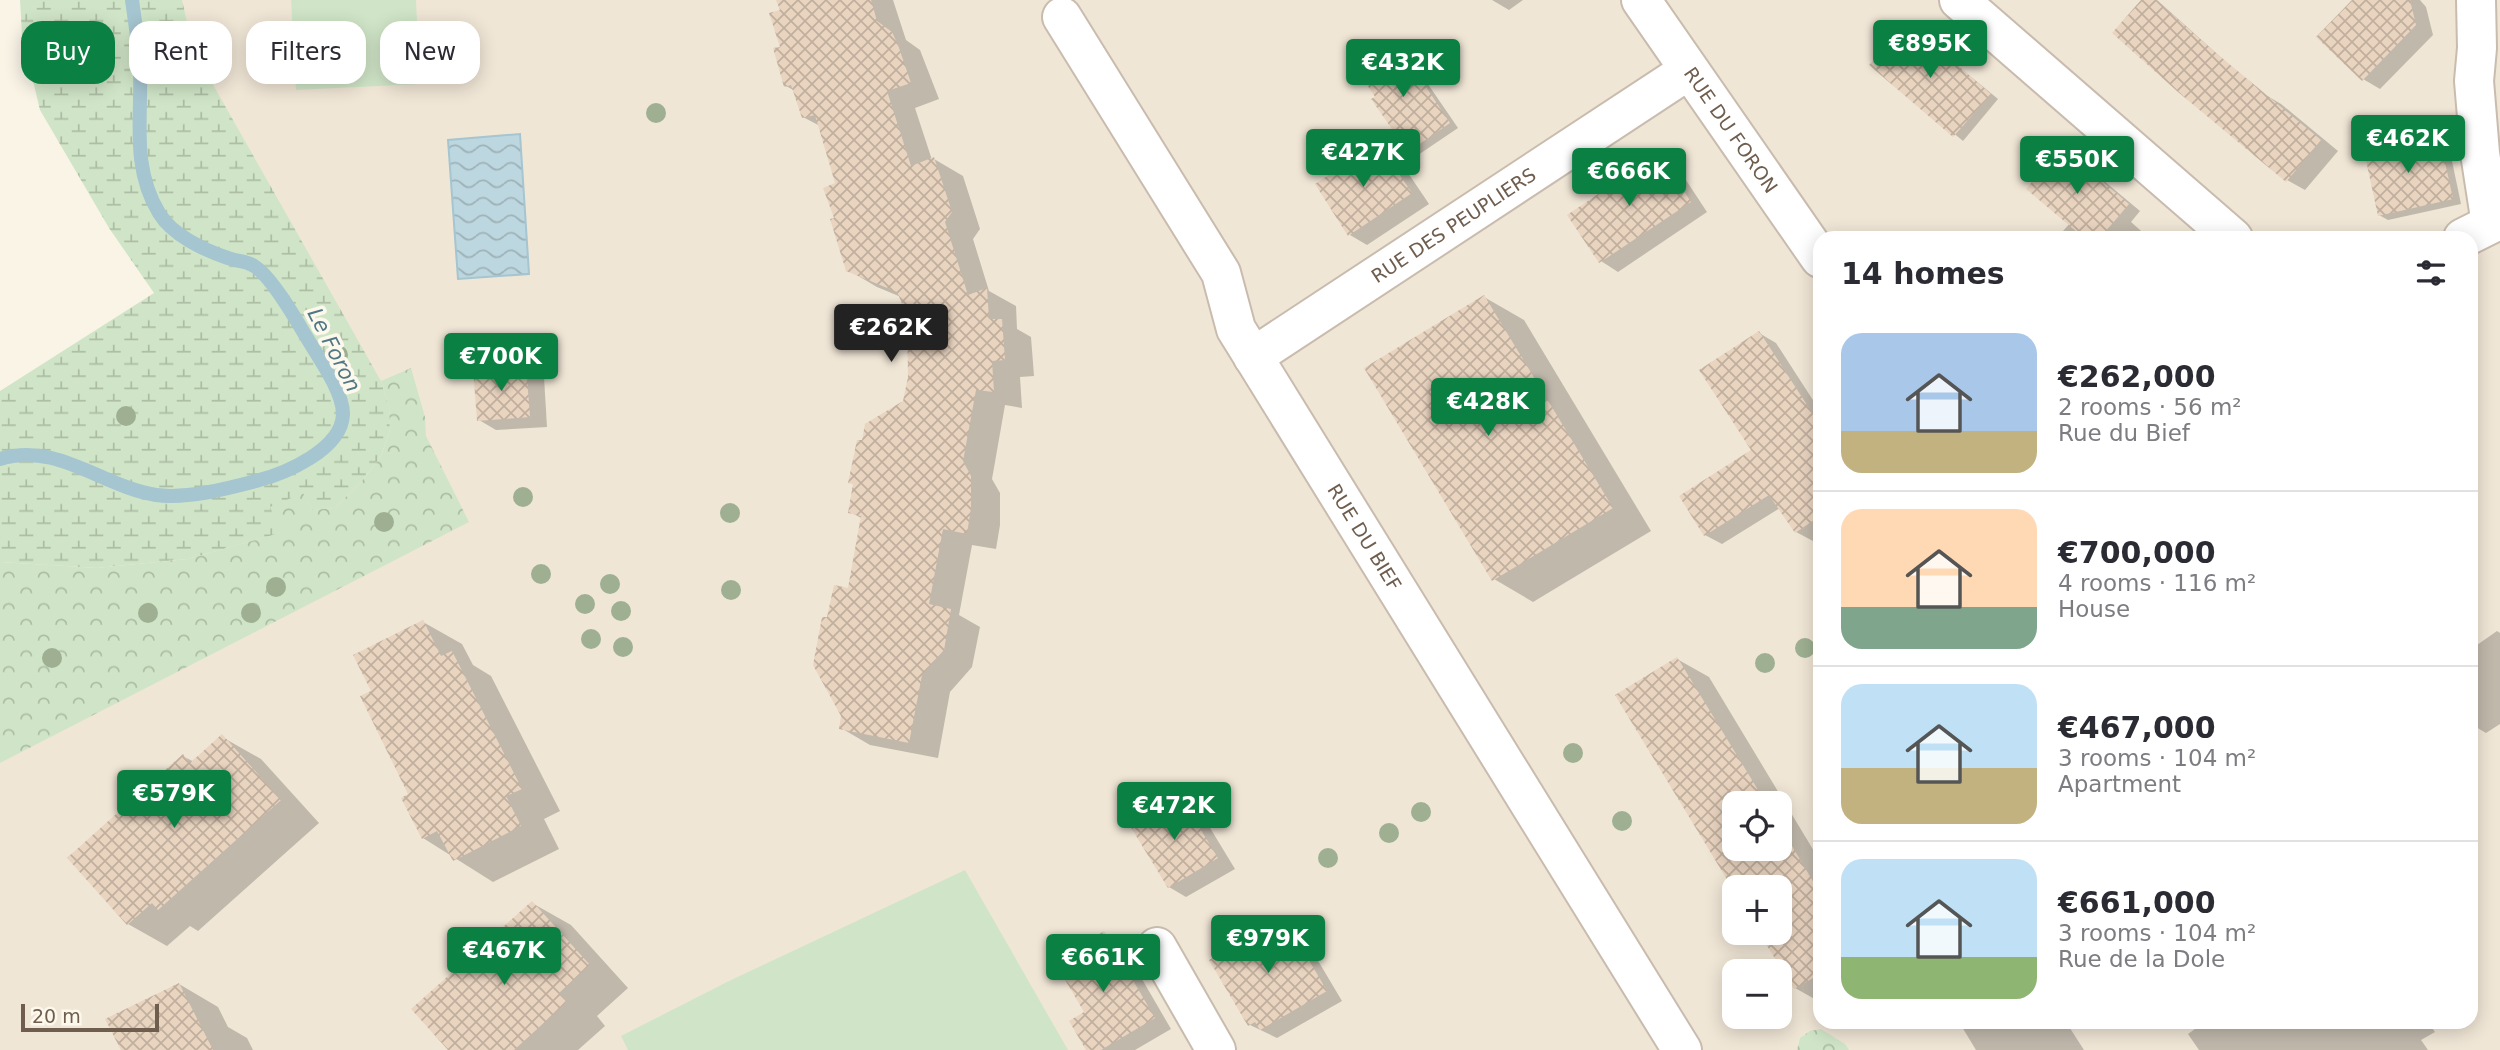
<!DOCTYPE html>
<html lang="en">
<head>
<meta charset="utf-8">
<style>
	:root { --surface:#fff; --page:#f7f7f7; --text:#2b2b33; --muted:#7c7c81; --line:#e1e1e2; --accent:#0b8043 }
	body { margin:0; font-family:"DejaVu Sans",sans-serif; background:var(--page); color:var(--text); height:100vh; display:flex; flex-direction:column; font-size:26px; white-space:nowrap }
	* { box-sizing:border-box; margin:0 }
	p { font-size:23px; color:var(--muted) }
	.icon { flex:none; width:38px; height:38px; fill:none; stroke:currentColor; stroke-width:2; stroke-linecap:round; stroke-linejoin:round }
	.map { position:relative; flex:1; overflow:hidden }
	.panel { position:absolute; left:1813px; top:231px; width:665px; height:798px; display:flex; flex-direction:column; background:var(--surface); border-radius:21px; box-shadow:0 4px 18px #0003 }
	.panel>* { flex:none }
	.banner { position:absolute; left:21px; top:21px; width:665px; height:63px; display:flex; gap:14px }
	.controls { position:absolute; left:1722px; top:791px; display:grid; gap:14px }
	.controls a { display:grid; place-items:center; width:70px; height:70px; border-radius:14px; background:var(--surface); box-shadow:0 4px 18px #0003; font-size:35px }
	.scale { position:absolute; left:21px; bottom:18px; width:138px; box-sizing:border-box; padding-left:7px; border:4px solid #6f5d4e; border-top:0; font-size:19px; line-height:24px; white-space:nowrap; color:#6f5d4e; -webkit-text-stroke:5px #fcf8ec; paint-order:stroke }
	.price { position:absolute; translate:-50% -60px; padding:0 16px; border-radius:7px; background:var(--accent); color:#fff; font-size:23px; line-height:46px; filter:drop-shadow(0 2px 4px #0008) }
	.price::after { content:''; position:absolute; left:50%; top:42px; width:21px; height:16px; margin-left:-10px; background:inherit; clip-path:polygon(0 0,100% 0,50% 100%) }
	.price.selected { background:#222; color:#fff }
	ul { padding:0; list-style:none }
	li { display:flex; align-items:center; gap:21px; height:175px; padding:0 28px }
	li+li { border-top:2px solid var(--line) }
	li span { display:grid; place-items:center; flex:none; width:196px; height:140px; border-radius:21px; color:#555 }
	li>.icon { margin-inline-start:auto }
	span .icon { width:84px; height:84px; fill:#fffc; stroke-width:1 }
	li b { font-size:30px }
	h2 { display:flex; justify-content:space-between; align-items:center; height:84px; padding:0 28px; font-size:30px }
	.pill { padding:0 24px; border-radius:21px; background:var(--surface); box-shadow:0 4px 18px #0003; font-size:24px; line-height:63px }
	.pill.selected { background:var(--accent); color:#fff }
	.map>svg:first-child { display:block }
</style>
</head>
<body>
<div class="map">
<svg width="2500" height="1050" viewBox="0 0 2500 1050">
	<defs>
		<pattern id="wetland-marsh" width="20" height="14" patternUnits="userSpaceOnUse" patternTransform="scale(1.75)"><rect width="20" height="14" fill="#d0e5c7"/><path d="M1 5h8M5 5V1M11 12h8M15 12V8" fill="none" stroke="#adbda4"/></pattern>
		<pattern id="park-crowns" width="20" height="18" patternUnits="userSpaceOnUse" patternTransform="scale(1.75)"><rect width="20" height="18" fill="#d0e5c7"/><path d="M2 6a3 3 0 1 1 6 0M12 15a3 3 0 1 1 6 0" fill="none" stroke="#adbda4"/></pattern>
		<pattern id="water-waves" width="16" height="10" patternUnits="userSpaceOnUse" patternTransform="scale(1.75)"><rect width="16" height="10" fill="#bdd7e0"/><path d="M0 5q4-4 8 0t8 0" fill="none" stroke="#9eb2b8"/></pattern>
		<pattern id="building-cross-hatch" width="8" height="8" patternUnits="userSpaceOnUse" patternTransform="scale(1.75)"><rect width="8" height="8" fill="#e9d4c0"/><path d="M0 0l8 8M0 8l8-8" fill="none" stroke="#c1af9e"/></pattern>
	</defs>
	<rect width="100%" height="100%" fill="#f9f4e6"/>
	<path fill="#f0e6d6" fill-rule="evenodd" d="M182,0H2500V1050H0V562L97,568L188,559L280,533L270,507L362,481L381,456L390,430L194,51ZM1820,238H2471V1022H1820ZM1734,803H1780V849H1734ZM1734,887H1780V933H1734ZM1734,971H1780V1017H1734Z"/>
	<g fill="#d0e5c7">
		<polygon points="291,0 416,0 420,84 296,90"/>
		<polygon points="965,870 1068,1050 628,1050 621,1036 727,982"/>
	</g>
	<polygon fill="url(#wetland-marsh)" points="20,0 182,0 194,51 381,381 389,406 390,430 381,456 362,481 335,508 312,510 303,494 281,533 188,559 97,568 0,562 0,391 154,293 109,228 40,110 22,35"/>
	<g fill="url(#park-crowns)">
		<polygon points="411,368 425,417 426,436 469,522 0,763 0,562 97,568 188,559 280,533 270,507 303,493 312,510 335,508 362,481 381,456 390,430 389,406 381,381"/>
		<polygon points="1821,1029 1845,1044 1849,1050 1797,1050 1800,1038 1810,1031"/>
	</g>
	<polygon fill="url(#water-waves)" stroke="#a5c5d0" stroke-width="2" points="520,134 529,274 458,279 448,140"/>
	<g fill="#0003" fill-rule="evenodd">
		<polygon points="778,0 893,0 906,40 920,50 939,99 915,108 932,160 934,159 963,176 980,229 973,239 989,291 1016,306 1017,329 1031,337 1034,376 1020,377 1022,408 1005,405 992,479 1000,493 1000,525 996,549 972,545 959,615 980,627 972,667 950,692 938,758 870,745 841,728 843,716 829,619 849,590 863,519 850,512 855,485 850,482 863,441 904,402 909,377 909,314 901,297 877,287 848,270 836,220 838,184 820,126 803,117 795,91 786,86 782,48 782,11"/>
		<polygon points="1492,0 1523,0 1509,10"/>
		<polygon points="2143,0 2157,0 2235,70"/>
		<polygon points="2354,0 2420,0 2426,7 2433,35 2380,89 2363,79"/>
		<polygon points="1907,24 1998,99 1963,141 1872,65"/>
		<polygon points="1398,47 1406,52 1458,128 1418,155 1409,150 1377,97"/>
		<polygon points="2264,94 2281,104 2338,151 2305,190 2287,180"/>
		<polygon points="2439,137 2448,142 2461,204 2388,220 2379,215"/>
		<polygon points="1378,145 1396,155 1429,204 1367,245 1350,235"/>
		<polygon points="2062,149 2074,156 2140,211 2131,222 2149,238 2057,238 2070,223"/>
		<polygon points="1659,155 1676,165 1707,212 1618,272 1601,261"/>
		<polygon points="1484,297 1524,320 1651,531 1533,602 1494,579"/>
		<polygon points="1759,333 1776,343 1820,411 1820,537 1813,541 1796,532 1780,508 1722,544 1705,535 1753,450"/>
		<polygon points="526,367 544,377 547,427 496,430 479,420"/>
		<polygon points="423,622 462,644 473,665 491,676 560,811 544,819 559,849 493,882 423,838 374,692"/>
		<polygon points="2497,631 2500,633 2500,724 2486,733 2471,724 2471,642 2477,645"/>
		<path d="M1677,659L1709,677L1820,861V1002L1795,988L1762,933H1780V887L1734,888L1618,696ZM1734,803H1780V849H1734Z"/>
		<polygon points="222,737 261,759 319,823 198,931 190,926 167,946 128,924 183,756 194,762"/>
		<polygon points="1180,798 1198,808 1235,869 1186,897 1169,887"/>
		<polygon points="532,903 571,925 628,988 597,1016 605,1026 578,1050 450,1050"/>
		<polygon points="1283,918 1298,927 1342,1001 1277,1038 1250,1025"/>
		<polygon points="1104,933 1121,943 1171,1029 1135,1050 1088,1050 1086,1013"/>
		<polygon points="179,984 218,1007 228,1027 247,1038 253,1050 123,1050"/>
		<polygon points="1959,1022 2066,1022 2084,1050 1976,1050"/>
		<polygon points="2197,1022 2428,1022 2435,1032 2421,1040 2428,1050 2199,1050 2188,1034 2199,1026"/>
	</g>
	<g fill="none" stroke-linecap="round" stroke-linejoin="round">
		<path stroke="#a5c5d0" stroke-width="14" d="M0,459C56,441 103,487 156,495C187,499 226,489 256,481C284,474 342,450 343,414C343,390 316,354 304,333C294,316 270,275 254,266C247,261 236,261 228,258C204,250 172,235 159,213C131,167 142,118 140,68C139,46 135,22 132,0"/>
	</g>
	<g fill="url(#building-cross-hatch)">
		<polygon points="776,0 871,0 877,21 892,32 898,45 911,83 887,91 911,166 934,157 952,212 945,222 968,295 987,288 989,319 1002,319 1005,360 992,361 994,392 976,390 963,461 971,476 971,508 967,534 943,529 929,604 951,609 944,650 922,675 909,743 839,729 841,716 813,665 822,617 827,617 834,585 848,588 861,516 848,513 853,484 848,483 857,440 862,440 865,424 903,401 908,377 907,315 897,292 846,271 830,219 834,218 823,188 835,183 815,115 802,118 791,85 784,87 773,48 780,47 769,13 780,10"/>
		<polygon points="2141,0 2156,0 2216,53 2321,140 2286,182 2178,92 2112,33"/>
		<polygon points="2352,0 2410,0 2416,25 2362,81 2316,37"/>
		<polygon points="1907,22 1991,94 1953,137 1869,65"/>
		<polygon points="1398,45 1450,123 1408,152 1371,99 1375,97 1358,71"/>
		<polygon points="2439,135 2453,199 2378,216 2364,151"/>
		<polygon points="1378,143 1412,193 1348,236 1315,184"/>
		<polygon points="2062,147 2129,204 2100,238 2084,238 2026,189"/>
		<polygon points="1659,153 1691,202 1599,263 1567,215"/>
		<polygon points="1484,295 1613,508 1492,581 1364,368"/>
		<polygon points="1759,331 1820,425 1820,516 1795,533 1769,495 1704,536 1679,496 1751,450 1699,370"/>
		<polygon points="526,365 530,417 477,421 473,368"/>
		<polygon points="423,620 441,656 452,651 522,789 506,796 521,826 453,861 437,831 422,839 401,798 408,794 360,696 371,691 353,655"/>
		<polygon points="1677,657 1766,803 1734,803 1734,849 1780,849 1780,826 1820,893 1820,974 1794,989 1759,933 1780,933 1780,887 1734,887 1734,891 1615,695"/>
		<polygon points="222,734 281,800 158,910 152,903 127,925 67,858 183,754 190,763"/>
		<polygon points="1180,796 1218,858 1168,888 1130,826"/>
		<polygon points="532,901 590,965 559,993 567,1002 514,1050 448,1050 411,1009"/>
		<polygon points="1283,916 1327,991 1260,1030 1255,1022 1248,1026 1209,960"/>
		<polygon points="1104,931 1155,1018 1101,1050 1086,1050 1069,1021 1084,1012 1054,961"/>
		<polygon points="179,983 213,1050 121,1050 105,1019"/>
	</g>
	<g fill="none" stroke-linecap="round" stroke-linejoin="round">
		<defs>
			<g id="minor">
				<path id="s1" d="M1641,0L1820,258"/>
				<polyline points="1959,0 2233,238"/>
				<path id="s2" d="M1062,17L1221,273L1236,329L1682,1050"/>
				<polyline points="2463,238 2491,224 2480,153 2474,81 2477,48 2476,0"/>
				<path id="s3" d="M1253,357L1689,70"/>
				<polyline points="1157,947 1216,1050"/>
			</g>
		</defs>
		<use href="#minor" stroke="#c9bcae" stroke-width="42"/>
		<use href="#minor" stroke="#fff" stroke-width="38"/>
	</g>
	<g fill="#9eb091">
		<circle cx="460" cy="37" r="10"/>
		<circle cx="656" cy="113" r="10"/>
		<circle cx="338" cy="355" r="10"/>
		<circle cx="126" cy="416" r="10"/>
		<circle cx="523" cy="497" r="10"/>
		<circle cx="730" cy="513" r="10"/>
		<circle cx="384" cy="522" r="10"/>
		<circle cx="541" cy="574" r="10"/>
		<circle cx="610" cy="584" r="10"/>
		<circle cx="276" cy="587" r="10"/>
		<circle cx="731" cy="590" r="10"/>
		<circle cx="585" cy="604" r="10"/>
		<circle cx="621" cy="611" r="10"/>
		<circle cx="148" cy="613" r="10"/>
		<circle cx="251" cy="613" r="10"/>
		<circle cx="591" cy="639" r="10"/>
		<circle cx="623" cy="647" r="10"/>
		<circle cx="1805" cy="648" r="10"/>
		<circle cx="52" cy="658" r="10"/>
		<circle cx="1765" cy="663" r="10"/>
		<circle cx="1573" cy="753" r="10"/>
		<circle cx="1421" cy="812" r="10"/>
		<circle cx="1622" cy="821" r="10"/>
		<circle cx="1389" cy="833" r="10"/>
		<circle cx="1328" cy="858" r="10"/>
	</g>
	<g text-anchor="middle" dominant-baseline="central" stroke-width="7" stroke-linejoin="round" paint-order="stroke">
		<g font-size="19" fill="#6f5d4e" stroke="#fcf8ec">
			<text stroke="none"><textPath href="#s1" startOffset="158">RUE DU FORON</textPath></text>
			<text stroke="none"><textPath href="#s3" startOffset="240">RUE DES PEUPLIERS</textPath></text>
			<text stroke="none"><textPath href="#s2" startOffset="604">RUE DU BIEF</textPath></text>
		</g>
		<g font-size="21" font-style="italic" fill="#4f7786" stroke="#fcf8ec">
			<text transform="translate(334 350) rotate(63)">Le Foron</text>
		</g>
	</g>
</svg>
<div class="controls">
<a><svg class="icon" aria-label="locate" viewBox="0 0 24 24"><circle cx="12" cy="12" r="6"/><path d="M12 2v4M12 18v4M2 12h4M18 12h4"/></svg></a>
<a>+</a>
<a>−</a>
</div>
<div class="scale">20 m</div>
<b class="price" style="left:1930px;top:80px">€895K</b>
<b class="price" style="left:1403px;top:99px">€432K</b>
<b class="price" style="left:2408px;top:175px">€462K</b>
<b class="price" style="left:1363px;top:189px">€427K</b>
<b class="price" style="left:2077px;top:196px">€550K</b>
<b class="price" style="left:1629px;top:208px">€666K</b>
<b class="price selected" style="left:891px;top:364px">€262K</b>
<b class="price" style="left:501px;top:393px">€700K</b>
<b class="price" style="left:1488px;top:438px">€428K</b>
<b class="price" style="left:174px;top:830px">€579K</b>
<b class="price" style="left:1174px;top:842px">€472K</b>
<b class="price" style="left:1268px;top:975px">€979K</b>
<b class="price" style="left:504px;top:987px">€467K</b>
<b class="price" style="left:1103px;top:994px">€661K</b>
<div class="banner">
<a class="pill selected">Buy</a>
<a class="pill">Rent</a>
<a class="pill">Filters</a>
<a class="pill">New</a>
</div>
<section class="panel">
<h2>14 homes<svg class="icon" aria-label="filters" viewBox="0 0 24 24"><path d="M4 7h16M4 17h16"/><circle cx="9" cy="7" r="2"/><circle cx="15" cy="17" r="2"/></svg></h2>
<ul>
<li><span style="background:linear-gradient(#a9c7e8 70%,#c2b280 0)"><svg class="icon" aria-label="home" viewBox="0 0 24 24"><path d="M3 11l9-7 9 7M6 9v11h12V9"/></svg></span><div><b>€262,000</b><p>2 rooms · 56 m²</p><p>Rue du Bief</p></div></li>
<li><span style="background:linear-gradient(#ffd9b3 70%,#7fa58c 0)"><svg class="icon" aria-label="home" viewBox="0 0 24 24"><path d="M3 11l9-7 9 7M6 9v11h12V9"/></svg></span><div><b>€700,000</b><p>4 rooms · 116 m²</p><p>House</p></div></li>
<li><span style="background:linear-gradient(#bfe0f5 60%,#c2b280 0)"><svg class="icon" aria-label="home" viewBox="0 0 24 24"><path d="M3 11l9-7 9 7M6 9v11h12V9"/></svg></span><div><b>€467,000</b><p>3 rooms · 104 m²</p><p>Apartment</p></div></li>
<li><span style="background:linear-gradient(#bfe0f5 70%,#8fb573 0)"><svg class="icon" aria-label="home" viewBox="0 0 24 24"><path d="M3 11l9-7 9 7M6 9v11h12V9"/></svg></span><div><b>€661,000</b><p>3 rooms · 104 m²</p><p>Rue de la Dole</p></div></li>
</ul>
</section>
</div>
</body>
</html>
